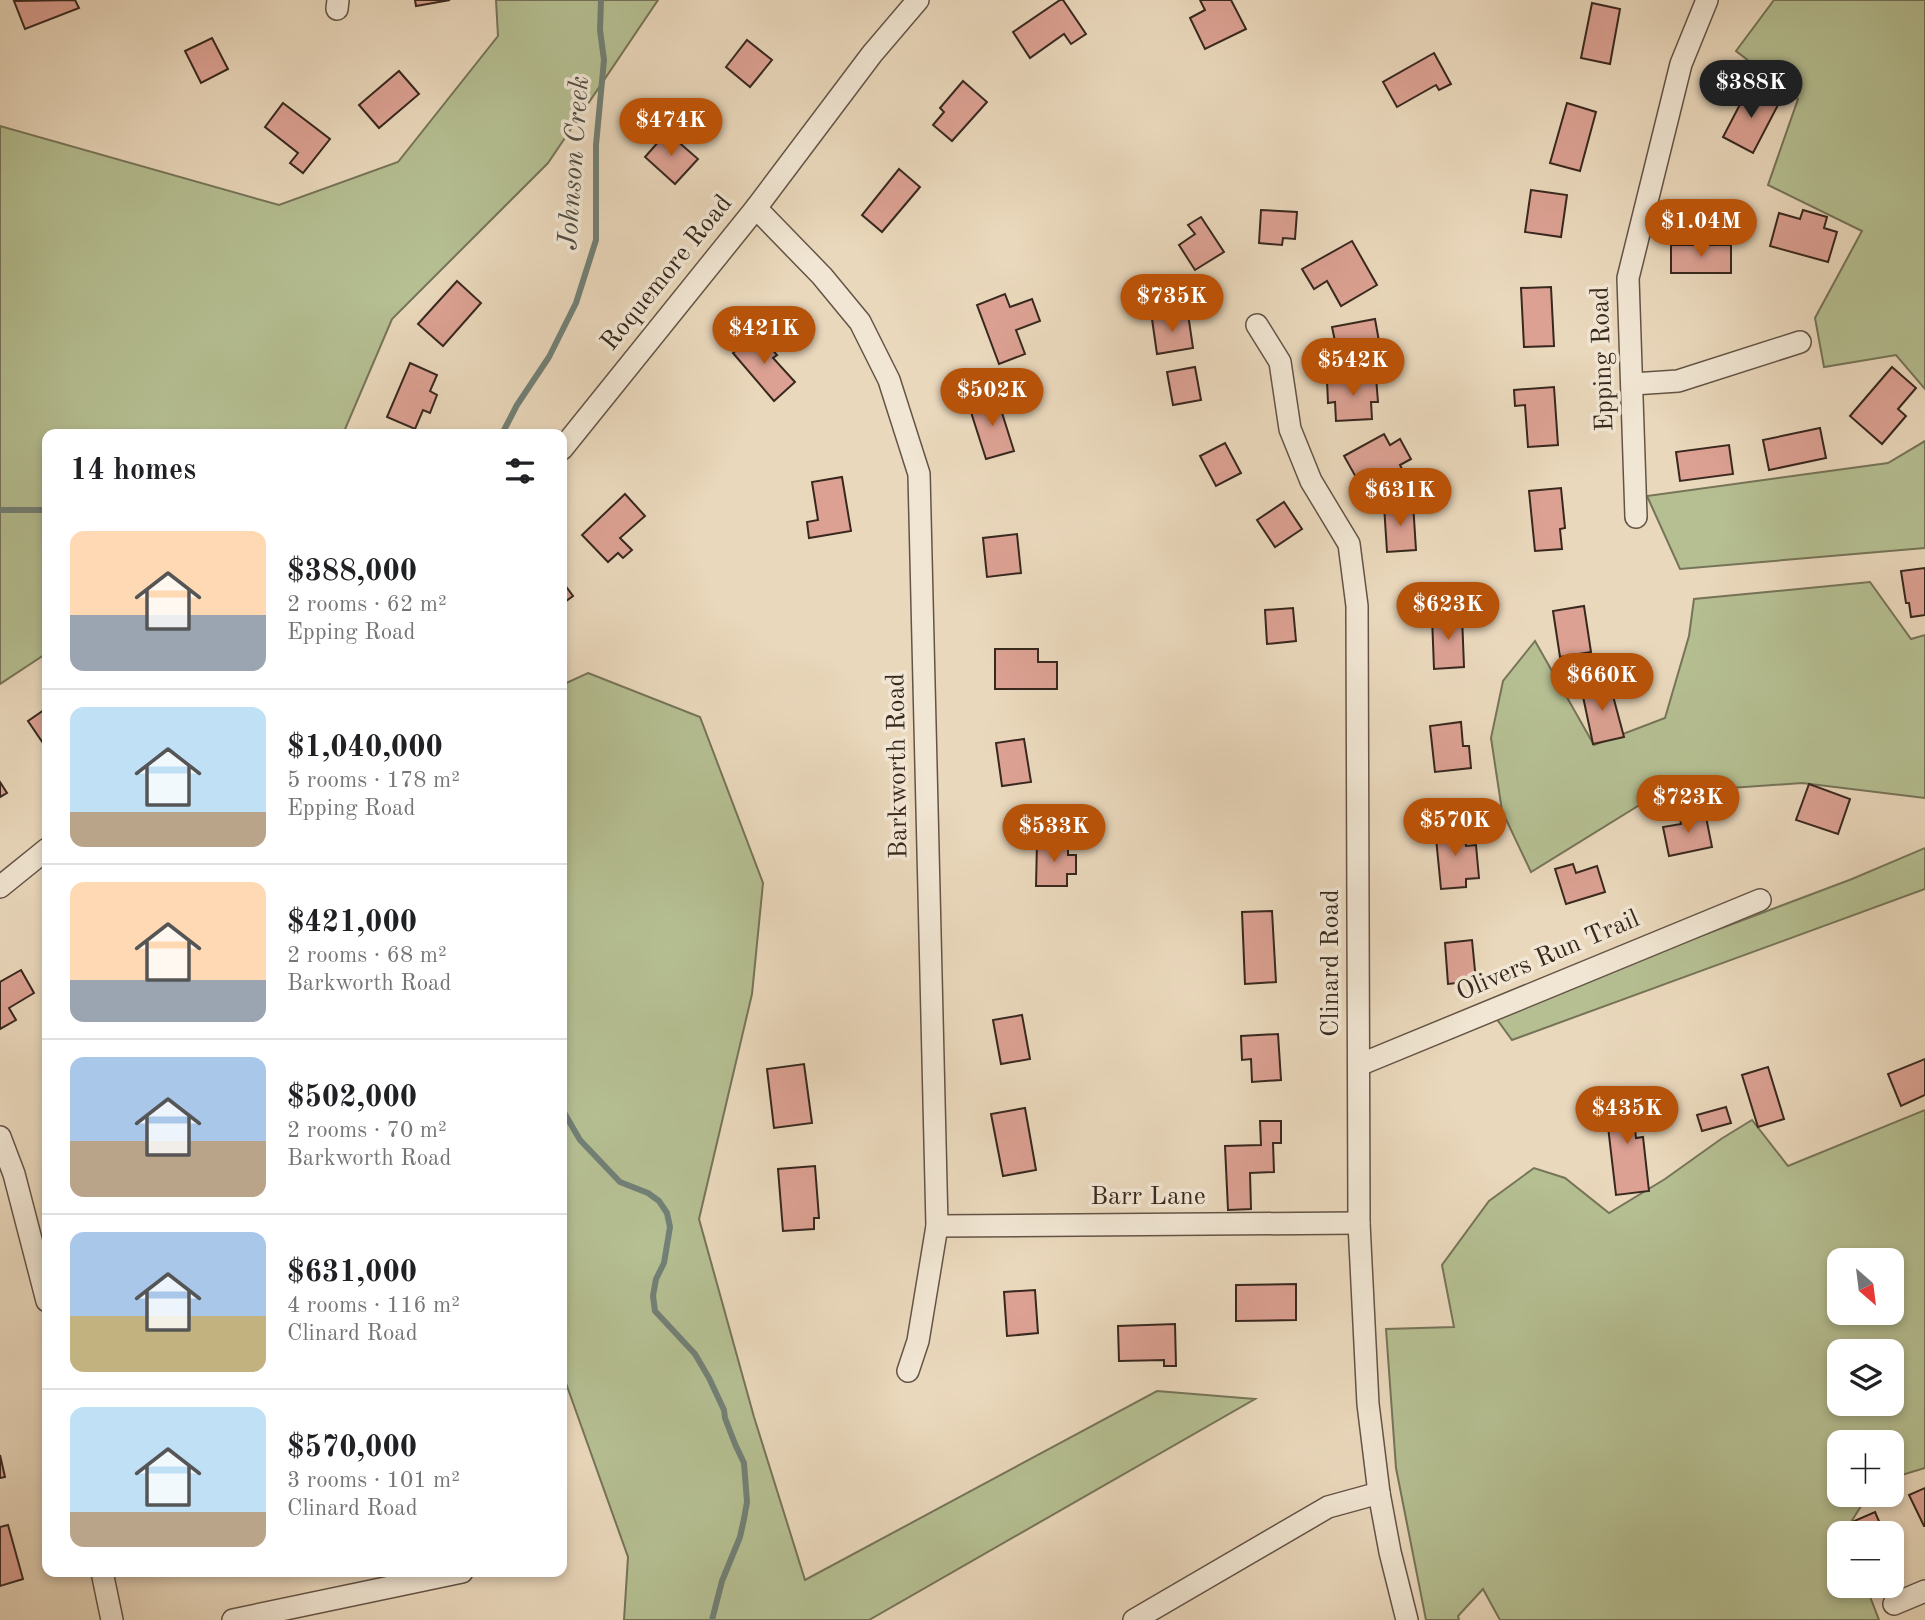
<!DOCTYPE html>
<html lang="en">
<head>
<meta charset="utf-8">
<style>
	:root { --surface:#fff; --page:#f6f6f6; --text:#202124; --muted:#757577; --line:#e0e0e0; --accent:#b45309 }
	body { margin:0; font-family:"Old Standard TT",serif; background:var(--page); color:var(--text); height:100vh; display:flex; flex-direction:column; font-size:26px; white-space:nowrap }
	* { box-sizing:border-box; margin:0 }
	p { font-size:23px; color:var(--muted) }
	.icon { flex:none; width:38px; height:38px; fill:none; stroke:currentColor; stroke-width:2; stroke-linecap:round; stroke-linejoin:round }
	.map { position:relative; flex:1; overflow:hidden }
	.panel { position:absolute; left:42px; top:429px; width:525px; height:1148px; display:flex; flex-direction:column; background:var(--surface); border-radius:14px; box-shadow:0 4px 10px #0003 }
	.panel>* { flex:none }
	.needle { width:46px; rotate:152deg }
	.controls { position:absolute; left:1827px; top:1248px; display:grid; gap:14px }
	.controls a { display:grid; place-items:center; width:77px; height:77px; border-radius:14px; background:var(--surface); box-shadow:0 4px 10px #0003; font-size:35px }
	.price { position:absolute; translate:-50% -60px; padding:0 16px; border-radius:24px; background:var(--accent); color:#fff; font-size:23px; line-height:46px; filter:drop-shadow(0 2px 4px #0008) }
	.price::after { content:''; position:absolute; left:50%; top:42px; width:21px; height:16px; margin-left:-10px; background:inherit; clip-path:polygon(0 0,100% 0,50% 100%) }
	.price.active { background:#222; color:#fff }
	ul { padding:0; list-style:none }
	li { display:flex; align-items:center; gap:21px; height:175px; padding:0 28px }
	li+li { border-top:2px solid var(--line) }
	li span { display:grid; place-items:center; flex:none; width:196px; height:140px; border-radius:14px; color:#555 }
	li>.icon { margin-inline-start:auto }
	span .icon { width:84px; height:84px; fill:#fffc; stroke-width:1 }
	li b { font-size:30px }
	h2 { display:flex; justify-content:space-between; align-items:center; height:84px; padding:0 28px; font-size:30px }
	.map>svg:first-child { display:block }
</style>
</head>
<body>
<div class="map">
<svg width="1925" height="1620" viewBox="0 0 1925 1620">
	<rect width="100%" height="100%" fill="#ead8bc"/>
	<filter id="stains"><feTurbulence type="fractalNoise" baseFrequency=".00286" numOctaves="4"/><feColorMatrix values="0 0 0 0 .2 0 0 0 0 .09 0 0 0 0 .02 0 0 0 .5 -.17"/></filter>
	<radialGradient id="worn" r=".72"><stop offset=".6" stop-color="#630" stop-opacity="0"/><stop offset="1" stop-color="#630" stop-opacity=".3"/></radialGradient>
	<g fill="#b5bf92" stroke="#767458" stroke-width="2" fill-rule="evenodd">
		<polygon points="496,0 658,0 548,163 392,319 343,434 47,434 47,653 0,684 0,126 279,205 398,162 498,36"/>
		<polygon points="1774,0 1925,0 1925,389 1896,355 1824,367 1815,318 1862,231 1768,185 1798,99 1736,51"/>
		<polygon points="1925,441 1925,548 1680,569 1647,496 1888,463"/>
		<polygon points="1870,582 1911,639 1925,635 1925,798 1802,783 1659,793 1531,872 1502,811 1491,738 1503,681 1535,641 1594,745 1665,718 1689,636 1694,599"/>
		<polygon points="588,673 700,717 763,883 752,994 699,1219 754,1417 805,1580 1157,1391 1255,1399 869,1620 624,1620 628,1557 562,1372 562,685"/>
		<polygon points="1925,848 1925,889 1512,1040 1493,1014 1852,879"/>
		<path d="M1925,1110V1468L1892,1478V1442H1839V1494L1868,1495L1846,1530L1847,1533H1839V1586H1866L1879,1620H1500L1483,1589L1458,1616L1459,1620H1426L1396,1468L1386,1329L1454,1327L1442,1265L1489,1201L1534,1168L1565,1178L1609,1213L1665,1179L1721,1139L1752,1120L1788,1166ZM1839,1260H1892V1312H1839ZM1839,1351H1892V1404H1839Z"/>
	</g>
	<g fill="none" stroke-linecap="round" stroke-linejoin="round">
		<g stroke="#728076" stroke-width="6">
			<polyline points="502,434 517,405 549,357 576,303 596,240 596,145 604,60 600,30 601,0"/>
			<polyline points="0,510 47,510"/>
			<polyline points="562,1109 580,1140 620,1182 648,1193 659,1201 667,1213 670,1227 664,1263 656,1279 653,1296 655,1311 695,1354 709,1378 724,1410 725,1418 735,1444 744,1463 747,1502 744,1519 740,1537 722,1581 712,1620"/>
		</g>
	</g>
	<g fill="#dca193" stroke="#38281e" stroke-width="2">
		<polygon points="75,0 79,8 25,29 14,1"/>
		<polygon points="415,0 450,0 416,6"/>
		<polygon points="1060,0 1063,0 1086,34 1071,44 1064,34 1030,58 1013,32"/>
		<polygon points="1200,0 1231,0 1246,29 1205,49 1190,18 1205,10"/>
		<polygon points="1592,3 1620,9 1610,64 1581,58"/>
		<polygon points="212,38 228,69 201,83 185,51"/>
		<polygon points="747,40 772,60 750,87 726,67"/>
		<polygon points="1434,53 1451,84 1439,90 1436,85 1397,107 1383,82"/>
		<polygon points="399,71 419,94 379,128 359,105"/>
		<polygon points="963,81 987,102 952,141 933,125 944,112 940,108"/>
		<polygon points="1749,87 1779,103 1753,153 1723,137"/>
		<polygon points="283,103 330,139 303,173 290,163 298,153 265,127"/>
		<polygon points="1567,103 1596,112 1580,171 1550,163"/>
		<polygon points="667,132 698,159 675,184 645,157"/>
		<polygon points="899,169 920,187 882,232 862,215"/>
		<polygon points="1531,190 1567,195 1561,237 1525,232"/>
		<polygon points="1261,210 1297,212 1295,239 1283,238 1282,245 1259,243"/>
		<polygon points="1803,210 1827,217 1824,228 1837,232 1828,262 1770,246 1779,213 1800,219"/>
		<polygon points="1201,217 1224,252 1195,270 1179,245 1195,234 1188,225"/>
		<polygon points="1352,241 1377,285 1341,306 1327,281 1314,289 1302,269"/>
		<rect x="1671" y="245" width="60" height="28"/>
		<polygon points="457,281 481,303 443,346 418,324"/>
		<polygon points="1551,287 1554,346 1524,347 1521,288"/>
		<polygon points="1005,294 1010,307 1032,299 1040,321 1016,330 1025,354 999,364 977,305"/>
		<polygon points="1188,314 1193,348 1157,354 1152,319"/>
		<polygon points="1375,319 1380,347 1389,345 1391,355 1326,366 1322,343 1335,341 1332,327"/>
		<polygon points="757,332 777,355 773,358 795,382 774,401 733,353"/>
		<polygon points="410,363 437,375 430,391 437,395 430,413 423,410 415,429 387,417"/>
		<polygon points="1195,367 1201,400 1173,405 1167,372"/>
		<polygon points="1892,367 1916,388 1898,409 1906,416 1882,444 1850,416"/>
		<polygon points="1376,377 1378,402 1371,402 1372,419 1336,421 1335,402 1328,403 1327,381"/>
		<polygon points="1554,387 1558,445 1528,447 1525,405 1515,406 1514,390"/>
		<polygon points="997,397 1014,451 986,459 969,406"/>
		<polygon points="1820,428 1826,458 1769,470 1763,440"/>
		<polygon points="1384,434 1390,445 1400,439 1411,459 1400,465 1404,473 1366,495 1344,456"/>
		<polygon points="1225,443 1241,473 1216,486 1200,456"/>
		<polygon points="1729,445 1733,474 1680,481 1676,452"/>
		<polygon points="842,477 851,531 809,538 807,522 818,520 812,482"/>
		<polygon points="1561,488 1565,528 1560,529 1562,549 1535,551 1529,491"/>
		<polygon points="625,494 645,516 620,538 632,550 623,558 618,553 608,562 582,535"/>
		<polygon points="1284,502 1302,529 1275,547 1257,520"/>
		<polygon points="1413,503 1416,550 1387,552 1384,505"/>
		<polygon points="1017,534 1021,573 987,577 983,538"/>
		<polygon points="1925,568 1925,615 1911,617 1909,603 1906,603 1901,571"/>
		<polygon points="562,581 573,596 562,604"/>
		<polygon points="1584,606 1591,652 1560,657 1553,611"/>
		<polygon points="1293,608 1296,641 1267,644 1265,610"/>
		<polygon points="1462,616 1464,667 1434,669 1432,617"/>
		<polygon points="995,649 1038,649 1038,662 1057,662 1057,689 995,689"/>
		<polygon points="1609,681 1624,737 1593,744 1581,687"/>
		<polygon points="47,708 47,749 28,721"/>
		<polygon points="1461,722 1463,746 1469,746 1471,768 1435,772 1430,726"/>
		<polygon points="1024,739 1031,782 1002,786 996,743"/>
		<polygon points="0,782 7,793 0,797"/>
		<polygon points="1809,784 1850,799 1838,834 1796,820"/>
		<polygon points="1705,812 1712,847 1669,856 1663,827 1681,824 1680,817"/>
		<polygon points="1464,825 1466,846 1476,845 1479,878 1466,879 1466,887 1441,889 1435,828"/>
		<polygon points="1037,842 1068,842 1068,855 1076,855 1076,874 1067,874 1067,886 1036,886"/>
		<polygon points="1573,864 1576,873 1597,866 1605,892 1566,904 1555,869"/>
		<polygon points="1272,911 1276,982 1245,984 1242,912"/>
		<polygon points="1472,940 1476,981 1448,984 1445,943"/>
		<polygon points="21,970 34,993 9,1008 16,1020 0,1029 0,982"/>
		<polygon points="1022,1015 1030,1059 1001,1064 993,1020"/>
		<polygon points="1278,1034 1281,1080 1252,1082 1251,1059 1242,1060 1241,1036"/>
		<polygon points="1925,1059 1925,1095 1901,1106 1888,1074"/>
		<polygon points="804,1064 812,1123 774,1128 767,1069"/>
		<polygon points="1768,1067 1784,1119 1758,1127 1742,1075"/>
		<polygon points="1639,1097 1642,1121 1634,1122 1636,1138 1643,1137 1649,1191 1616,1195 1605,1101"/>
		<polygon points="1726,1107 1731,1123 1702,1131 1697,1115"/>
		<polygon points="1025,1108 1036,1170 1003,1176 991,1114"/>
		<polygon points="1260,1121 1281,1121 1281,1143 1273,1143 1274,1172 1250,1173 1251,1209 1228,1210 1225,1146 1261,1145"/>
		<polygon points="815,1166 819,1218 814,1218 814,1229 783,1231 778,1169"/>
		<polygon points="1296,1284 1296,1320 1236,1321 1236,1285"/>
		<polygon points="1035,1290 1038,1333 1007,1336 1004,1292"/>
		<polygon points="1175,1324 1176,1366 1164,1366 1164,1360 1119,1361 1118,1326"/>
		<polygon points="0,1455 5,1477 0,1478"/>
		<polygon points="1925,1488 1925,1526 1924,1526 1909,1495"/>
		<polygon points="1875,1512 1884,1533 1848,1533 1845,1525"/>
		<polygon points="8,1525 23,1579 0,1586 0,1527"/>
	</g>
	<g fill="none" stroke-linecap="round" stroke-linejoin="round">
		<defs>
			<g id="street">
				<polyline points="337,9 338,0"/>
				<polyline points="756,208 822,276 860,322 889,380 919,474 937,1226 918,1341 908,1371"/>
				<polyline points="1257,325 1280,362 1290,429 1311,481 1349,544 1357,606 1359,1223 1368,1404 1379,1493 1390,1552 1407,1620"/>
				<polyline points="1633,384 1678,381 1800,342"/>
				<polyline points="562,449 756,208 872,54 918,0"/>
				<polyline points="1636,517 1628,278 1681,64 1707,0"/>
				<polyline points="0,887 47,849"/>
				<polyline points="1359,1065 1760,900"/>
				<polyline points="0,1137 14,1174 47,1301"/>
				<polyline points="937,1226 1359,1223"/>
				<polyline points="102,1572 112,1620"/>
				<polyline points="1894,1604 1925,1591"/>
				<polyline points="233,1620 462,1572"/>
				<polyline points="1134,1620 1328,1507 1379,1493"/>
			</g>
		</defs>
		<use href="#street" stroke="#645446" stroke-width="24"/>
		<use href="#street" stroke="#f1e6d3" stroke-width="21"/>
	</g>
	<g text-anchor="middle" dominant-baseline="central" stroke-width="7" stroke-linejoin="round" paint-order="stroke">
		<g font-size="26" fill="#38281e" stroke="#f1e6d3">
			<text transform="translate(667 273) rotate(-51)">Roquemore Road</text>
			<text transform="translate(1603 359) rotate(-92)">Epping Road</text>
			<text transform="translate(898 766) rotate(-91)">Barkworth Road</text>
			<text transform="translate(1548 956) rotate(-23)">Olivers Run Trail</text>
			<text transform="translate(1331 963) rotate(-90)">Clinard Road</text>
			<text x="1148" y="1197">Barr Lane</text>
		</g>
		<g font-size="28" font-style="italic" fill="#504c43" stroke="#f1e6d3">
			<text transform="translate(575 163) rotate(-86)">Johnson Creek</text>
		</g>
	</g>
	<rect width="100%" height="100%" filter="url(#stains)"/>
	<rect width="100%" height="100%" fill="url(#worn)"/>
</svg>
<div class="controls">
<a><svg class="needle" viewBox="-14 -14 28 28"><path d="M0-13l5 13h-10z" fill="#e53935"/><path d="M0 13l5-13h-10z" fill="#757577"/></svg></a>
<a><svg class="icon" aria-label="layers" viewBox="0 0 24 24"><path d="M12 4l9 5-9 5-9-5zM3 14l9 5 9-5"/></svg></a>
<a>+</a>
<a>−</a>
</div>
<b class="price active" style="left:1751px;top:120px">$388K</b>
<b class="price" style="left:671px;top:158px">$474K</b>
<b class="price" style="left:1701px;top:259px">$1.04M</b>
<b class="price" style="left:1172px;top:334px">$735K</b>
<b class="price" style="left:764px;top:366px">$421K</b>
<b class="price" style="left:1353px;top:398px">$542K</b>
<b class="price" style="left:992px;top:428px">$502K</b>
<b class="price" style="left:1400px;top:528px">$631K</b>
<b class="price" style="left:1448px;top:642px">$623K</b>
<b class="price" style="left:1602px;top:713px">$660K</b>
<b class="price" style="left:1688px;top:835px">$723K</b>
<b class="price" style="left:1455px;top:858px">$570K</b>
<b class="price" style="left:1054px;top:864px">$533K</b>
<b class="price" style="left:1627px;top:1146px">$435K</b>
<section class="panel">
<h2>14 homes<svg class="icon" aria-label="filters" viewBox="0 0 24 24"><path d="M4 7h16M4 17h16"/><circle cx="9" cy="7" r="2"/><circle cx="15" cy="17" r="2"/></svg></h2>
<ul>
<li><span style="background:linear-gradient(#ffd9b3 60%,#9aa5b1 0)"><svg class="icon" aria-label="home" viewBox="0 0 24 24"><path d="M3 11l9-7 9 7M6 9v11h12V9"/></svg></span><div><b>$388,000</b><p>2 rooms · 62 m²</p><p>Epping Road</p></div></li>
<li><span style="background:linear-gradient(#bfe0f5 75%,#b9a48a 0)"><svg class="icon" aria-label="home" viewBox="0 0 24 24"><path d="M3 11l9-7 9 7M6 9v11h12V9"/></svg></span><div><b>$1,040,000</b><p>5 rooms · 178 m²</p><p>Epping Road</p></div></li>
<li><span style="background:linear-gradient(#ffd9b3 70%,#9aa5b1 0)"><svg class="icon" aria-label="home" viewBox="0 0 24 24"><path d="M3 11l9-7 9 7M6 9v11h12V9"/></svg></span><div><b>$421,000</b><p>2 rooms · 68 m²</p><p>Barkworth Road</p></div></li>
<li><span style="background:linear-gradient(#a9c7e8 60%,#b9a48a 0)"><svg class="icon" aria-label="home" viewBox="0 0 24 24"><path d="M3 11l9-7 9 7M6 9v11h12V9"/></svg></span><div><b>$502,000</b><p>2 rooms · 70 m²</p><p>Barkworth Road</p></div></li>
<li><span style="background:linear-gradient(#a9c7e8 60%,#c2b280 0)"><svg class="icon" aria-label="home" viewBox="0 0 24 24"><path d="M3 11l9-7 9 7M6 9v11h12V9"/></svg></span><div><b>$631,000</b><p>4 rooms · 116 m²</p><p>Clinard Road</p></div></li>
<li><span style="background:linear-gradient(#bfe0f5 75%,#b9a48a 0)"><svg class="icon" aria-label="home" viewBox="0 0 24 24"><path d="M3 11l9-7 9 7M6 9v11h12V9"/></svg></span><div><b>$570,000</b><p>3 rooms · 101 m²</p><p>Clinard Road</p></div></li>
</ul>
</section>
</div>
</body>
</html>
